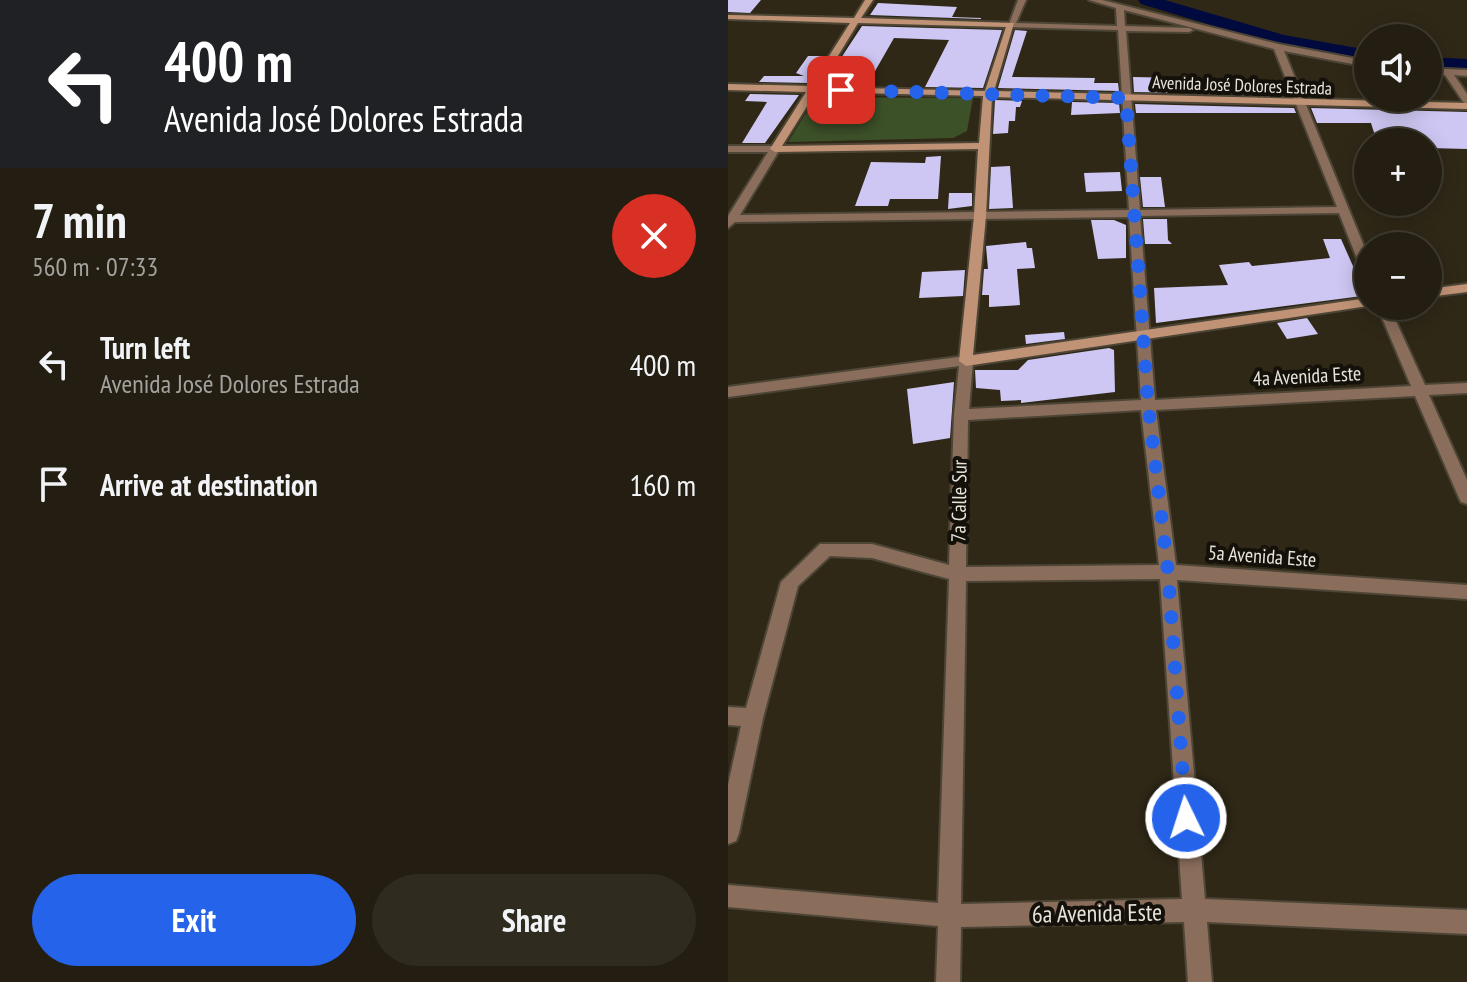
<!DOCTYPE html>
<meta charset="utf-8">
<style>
:root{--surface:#231e11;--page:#2f2b1f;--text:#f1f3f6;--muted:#a3a29f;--line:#403c31;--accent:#2563eb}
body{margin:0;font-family:"PT Sans Narrow",sans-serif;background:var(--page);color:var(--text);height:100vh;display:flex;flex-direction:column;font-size:30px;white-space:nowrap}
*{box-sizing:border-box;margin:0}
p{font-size:26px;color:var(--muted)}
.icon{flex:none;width:44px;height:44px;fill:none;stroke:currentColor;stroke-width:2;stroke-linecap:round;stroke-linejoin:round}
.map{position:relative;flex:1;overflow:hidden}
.drawer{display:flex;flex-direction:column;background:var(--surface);width:728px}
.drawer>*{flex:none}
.banner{background:#202124;color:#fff;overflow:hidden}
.controls{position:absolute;left:626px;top:24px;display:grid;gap:16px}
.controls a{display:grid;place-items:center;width:88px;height:88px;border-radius:50%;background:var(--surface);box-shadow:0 4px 20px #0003,0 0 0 2px var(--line);font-size:40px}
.pin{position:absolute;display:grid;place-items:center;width:68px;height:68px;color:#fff;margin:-34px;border-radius:16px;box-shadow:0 4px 12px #0006}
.me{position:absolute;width:88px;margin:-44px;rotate:356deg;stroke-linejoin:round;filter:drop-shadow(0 0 6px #0008)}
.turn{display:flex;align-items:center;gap:28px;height:168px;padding:0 32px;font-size:36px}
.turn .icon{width:104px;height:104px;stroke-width:2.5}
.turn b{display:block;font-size:56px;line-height:68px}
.round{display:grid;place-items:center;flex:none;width:84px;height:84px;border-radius:42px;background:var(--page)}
.overview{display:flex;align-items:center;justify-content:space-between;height:136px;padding:0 32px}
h1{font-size:48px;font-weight:600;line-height:60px}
.button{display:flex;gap:16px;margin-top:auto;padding:16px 32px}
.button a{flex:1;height:92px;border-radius:48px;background:var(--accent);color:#fff;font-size:32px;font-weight:600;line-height:92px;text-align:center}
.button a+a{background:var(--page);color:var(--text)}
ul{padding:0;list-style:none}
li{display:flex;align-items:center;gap:24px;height:120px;padding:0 32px}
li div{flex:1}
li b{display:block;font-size:30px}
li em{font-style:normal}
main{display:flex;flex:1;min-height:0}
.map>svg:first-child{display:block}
</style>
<main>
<section class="drawer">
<div class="banner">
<div class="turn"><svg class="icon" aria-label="left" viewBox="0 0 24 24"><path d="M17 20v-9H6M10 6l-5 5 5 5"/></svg><div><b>400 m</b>Avenida José Dolores Estrada</div></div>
</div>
<div class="overview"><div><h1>7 min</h1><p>560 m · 07:33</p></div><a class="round" style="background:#d93025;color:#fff"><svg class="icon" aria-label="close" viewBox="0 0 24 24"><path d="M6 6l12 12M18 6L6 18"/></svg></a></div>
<ul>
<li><svg class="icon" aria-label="left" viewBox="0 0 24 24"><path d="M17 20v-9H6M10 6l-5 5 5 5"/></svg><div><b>Turn left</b><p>Avenida José Dolores Estrada</p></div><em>400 m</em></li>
<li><svg class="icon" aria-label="arrive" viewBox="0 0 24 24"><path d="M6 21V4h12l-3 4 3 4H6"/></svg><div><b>Arrive at destination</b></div><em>160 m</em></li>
</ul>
<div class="button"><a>Exit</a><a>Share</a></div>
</section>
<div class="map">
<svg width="739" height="982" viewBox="0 0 739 982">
<rect width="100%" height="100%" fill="#2f2817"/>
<path fill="#3d5129" d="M 88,97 L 245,98 L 239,131 L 225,138 L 60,142 Z"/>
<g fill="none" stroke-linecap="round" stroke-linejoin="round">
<g fill="#000a3e" fill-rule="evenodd">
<path d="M 410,0 L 437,0 L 556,35 L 640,50 L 640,62 L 549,45 L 413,4 Z"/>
<path d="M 700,57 L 739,59 L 739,71 L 700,69 Z"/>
</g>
</g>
<g fill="#cec7f3">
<path d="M 0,0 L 33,0 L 22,13 L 0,12 Z"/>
<path d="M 150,3 L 229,7 L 224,17 L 253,18 L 253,19 L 142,15 Z"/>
<path d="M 134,26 L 274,30 L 255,88 L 197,87 L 221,40 L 166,38 L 139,85 L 96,84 Z"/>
<path d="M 287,30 L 299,31 L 284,77 L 367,78 L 366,83 L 390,83 L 391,91 L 270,88 Z"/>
<path d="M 80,56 L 97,56 L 79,83 L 31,82 L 36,76 L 76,76 L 68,73 Z"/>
<path d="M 405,77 L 455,78 L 455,83 L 555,85 L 560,95 L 406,92 Z"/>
<path d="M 22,94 L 71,95 L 37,143 L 14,143 L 39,102 L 17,101 Z"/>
<path d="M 267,100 L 294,101 L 292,107 L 288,107 L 287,121 L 281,121 L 280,133 L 265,134 Z"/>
<path d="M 344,102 L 391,103 L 392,113 L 343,115 Z"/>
<path d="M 407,104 L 566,108 L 568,113 L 408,113 Z"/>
<path d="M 583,108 L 739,112 L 739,149 L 700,148 L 700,142 L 649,142 L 643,123 L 589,123 Z"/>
<path d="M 213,156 L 210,199 L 162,199 L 160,206 L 127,206 L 143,162 L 197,163 L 198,157 Z"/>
<path d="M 282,166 L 285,208 L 261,209 L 263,167 Z"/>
<path d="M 392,172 L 394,191 L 358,192 L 356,173 Z"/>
<path d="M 412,177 L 433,177 L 437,207 L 415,207 Z"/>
<path d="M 221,193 L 244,193 L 244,206 L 220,209 Z"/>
<path d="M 415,219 L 439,219 L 440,240 L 444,244 L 417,244 Z"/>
<path d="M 363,220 L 386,220 L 398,225 L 398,258 L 370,259 Z"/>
<path d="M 595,239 L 613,239 L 636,291 L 634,296 L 428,323 L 426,288 L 500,285 L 491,265 L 521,262 L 524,266 L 602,258 Z"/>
<path d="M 298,242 L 299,248 L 304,248 L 307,268 L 289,269 L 292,305 L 261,307 L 261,295 L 254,295 L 256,269 L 260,269 L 258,246 Z"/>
<path d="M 237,270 L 235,296 L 191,298 L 194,272 Z"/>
<path d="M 579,318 L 590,334 L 559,339 L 549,323 Z"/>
<path d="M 336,332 L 337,339 L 298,344 L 297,335 Z"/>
<path d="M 381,348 L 386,350 L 387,392 L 293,403 L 293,400 L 273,401 L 272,390 L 248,388 L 247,370 L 290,370 L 300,360 Z"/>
<path d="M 226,382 L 222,438 L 185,444 L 179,389 Z"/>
</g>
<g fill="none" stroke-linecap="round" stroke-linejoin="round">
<defs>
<g id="street">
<path d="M 290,0 L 298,0 L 288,23 L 389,26 L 388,8 L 361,0 L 374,0 L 550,44 L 640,61 L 640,67 L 556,51 L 640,256 L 640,275 L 634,271 L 611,213 L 412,216 L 427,400 L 683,386 L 649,306 L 661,306 L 697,385 L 739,383 L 739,393 L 701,395 L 739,480 L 739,504 L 733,502 L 731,498 L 687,396 L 428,410 L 448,565 L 739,585 L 739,599 L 449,580 L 477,899 L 739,910 L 739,934 L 479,922 L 484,982 L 460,982 L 456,922 L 233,927 L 232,982 L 208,982 L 210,926 L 0,907 L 0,885 L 210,903 L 221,579 L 144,558 L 102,556 L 70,586 L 35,718 L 11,833 L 8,841 L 0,844 L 0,785 L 13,726 L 0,725 L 0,707 L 18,708 L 53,582 L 92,544 L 144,544 L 221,565 L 226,415 L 231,366 L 0,397 L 0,387 L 238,356 L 245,361 L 241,409 L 413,400 L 401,217 L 7,222 L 0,228 L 0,216 L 40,152 L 0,152 L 0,146 L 47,146 L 52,149 L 12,215 L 401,210 L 390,30 L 280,27 ZM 396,10 L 546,49 L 609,207 L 412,210 L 398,31 L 461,32 L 465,30 L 461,28 L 397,26 ZM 413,410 L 431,565 L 238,567 L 240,420 ZM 432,579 L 454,899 L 233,904 L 238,581 Z"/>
<path d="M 700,68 L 739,70 L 739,76 L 726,75 L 739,94 L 739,104 L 736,103 L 717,75 L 700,74 Z"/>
</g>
<g id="secondary">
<path d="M 137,0 L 145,0 L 133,18 L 286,23 L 266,91 L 739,103 L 739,109 L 264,97 L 258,216 L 245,355 L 640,298 L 640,306 L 238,366 L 231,361 L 246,216 L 250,149 L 47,152 L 42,149 L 78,92 L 0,90 L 0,84 L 82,86 L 122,23 L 0,19 L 0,15 L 126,18 ZM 130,23 L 278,27 L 257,91 L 91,87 ZM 88,92 L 255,96 L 251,143 L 54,146 Z"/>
<path d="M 739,284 L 739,292 L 700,297 L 700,289 Z"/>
</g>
</defs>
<use href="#street" stroke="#4d4636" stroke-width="4"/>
<use href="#secondary" stroke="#4d4636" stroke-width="4"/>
<use href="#street" fill="#8a6d5b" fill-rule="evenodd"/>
<use href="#secondary" fill="#c19376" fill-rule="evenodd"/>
</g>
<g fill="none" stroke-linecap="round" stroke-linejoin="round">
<path stroke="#2563eb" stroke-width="14" stroke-dasharray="0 25.2" d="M 113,90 L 398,98 L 420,404 L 440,572 L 458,818"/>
</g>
<g text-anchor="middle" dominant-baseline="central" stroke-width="8" stroke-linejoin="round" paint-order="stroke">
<g font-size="18" fill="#e9e4da" stroke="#14110a">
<text transform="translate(514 85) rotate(2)">Avenida José Dolores Estrada</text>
</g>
<g font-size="20" fill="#e9e4da" stroke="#14110a">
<text transform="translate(579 376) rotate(-3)">4a Avenida Este</text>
<text transform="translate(231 501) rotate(-89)">7a Calle Sur</text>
<text transform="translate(534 556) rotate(4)">5a Avenida Este</text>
</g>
<g font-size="24" fill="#e9e4da" stroke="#14110a">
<text transform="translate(369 913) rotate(-1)">6a Avenida Este</text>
</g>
</g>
</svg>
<div class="controls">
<a><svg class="icon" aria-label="sound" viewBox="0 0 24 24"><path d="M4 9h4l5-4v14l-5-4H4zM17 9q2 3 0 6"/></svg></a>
<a>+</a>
<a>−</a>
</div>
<div class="pin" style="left:113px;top:90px;background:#d93025"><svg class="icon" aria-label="arrive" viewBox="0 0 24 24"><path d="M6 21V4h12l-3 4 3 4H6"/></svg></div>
<svg class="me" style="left:458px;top:818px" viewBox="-20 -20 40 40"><circle r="17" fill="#2563eb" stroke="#fff" stroke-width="3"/><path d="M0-11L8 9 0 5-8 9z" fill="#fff"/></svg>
</div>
</main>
